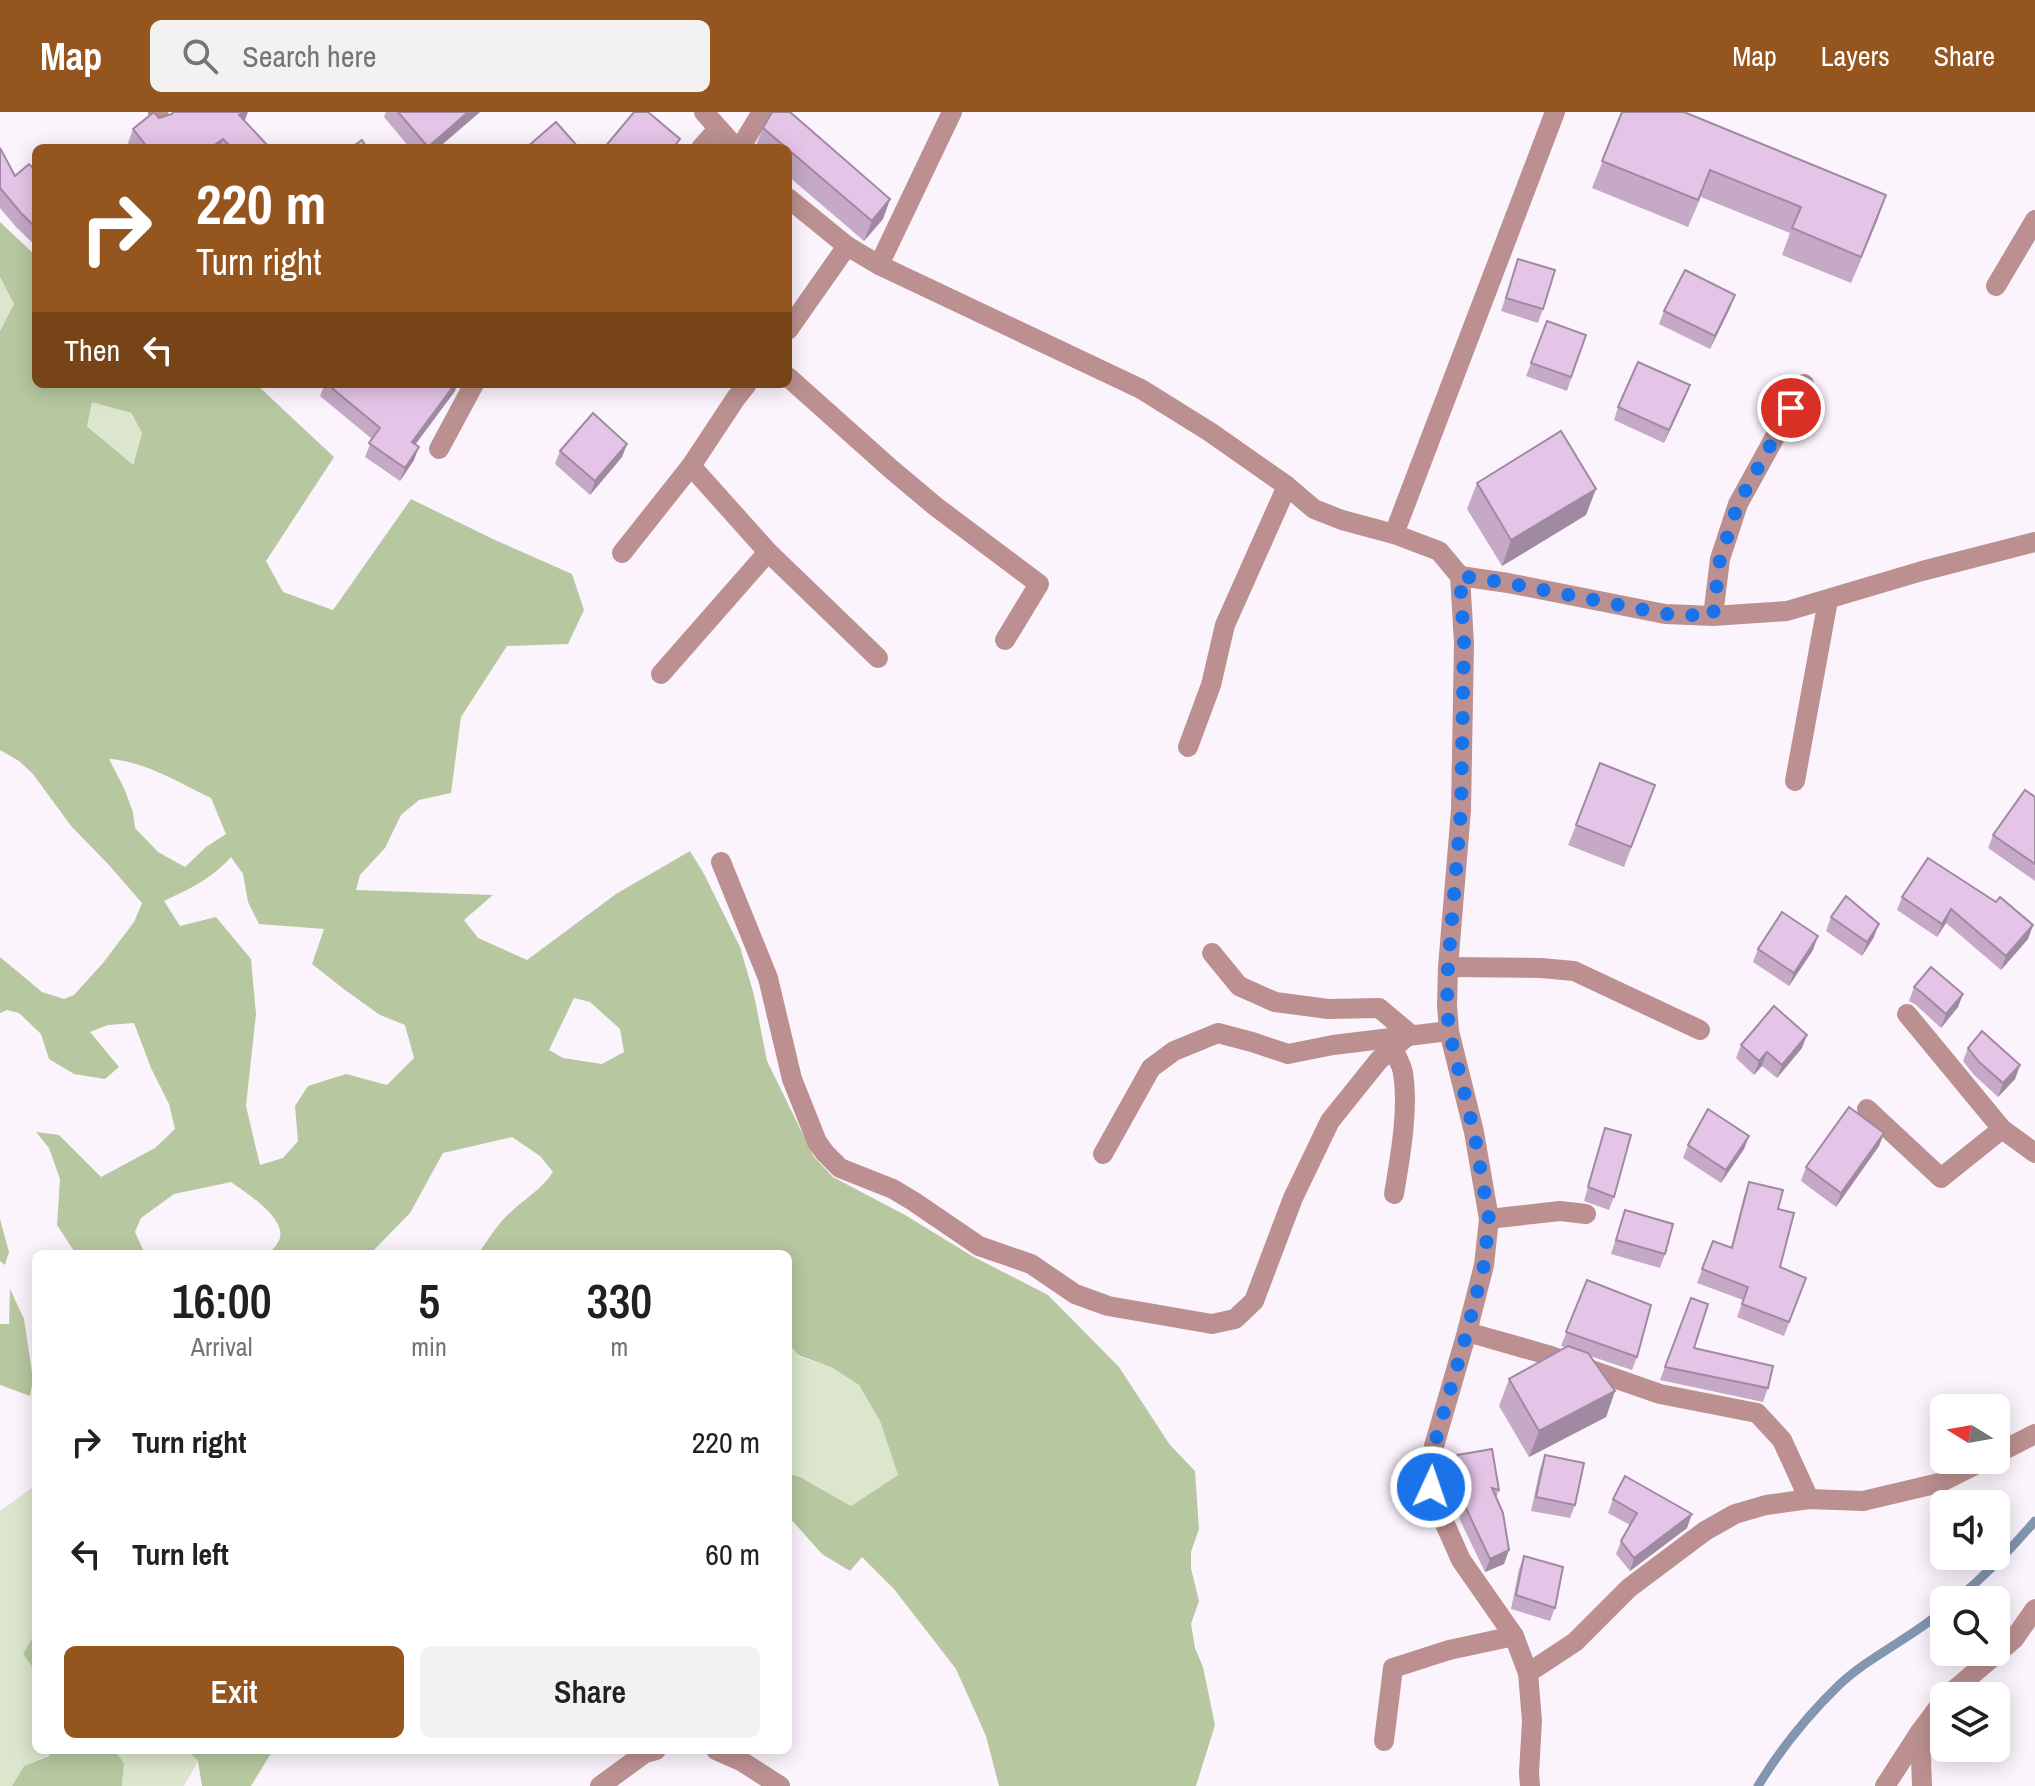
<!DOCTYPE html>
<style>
:root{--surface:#fff;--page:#f2f2f2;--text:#202124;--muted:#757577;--accent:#95551f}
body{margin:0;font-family:"Archivo Narrow",sans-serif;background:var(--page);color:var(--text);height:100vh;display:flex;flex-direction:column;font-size:30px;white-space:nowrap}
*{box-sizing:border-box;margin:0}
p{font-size:26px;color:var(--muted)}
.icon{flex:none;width:44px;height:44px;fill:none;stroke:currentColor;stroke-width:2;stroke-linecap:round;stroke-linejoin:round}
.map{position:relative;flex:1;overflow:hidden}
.sheet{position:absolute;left:32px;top:1138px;width:760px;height:504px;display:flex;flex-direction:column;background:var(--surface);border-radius:12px;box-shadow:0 4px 20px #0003}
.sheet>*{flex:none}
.top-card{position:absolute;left:32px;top:32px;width:760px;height:244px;border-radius:12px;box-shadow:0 4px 20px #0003;background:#95551f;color:#fff;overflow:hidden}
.needle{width:52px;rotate:281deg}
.controls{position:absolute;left:1930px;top:1282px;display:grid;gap:16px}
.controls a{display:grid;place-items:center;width:80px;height:80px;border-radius:12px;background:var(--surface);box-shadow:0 4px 20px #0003;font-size:40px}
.pin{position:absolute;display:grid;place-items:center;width:68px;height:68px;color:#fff;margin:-34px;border:4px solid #fff;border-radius:50%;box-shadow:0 2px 8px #0007}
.me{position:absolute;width:88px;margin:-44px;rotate:3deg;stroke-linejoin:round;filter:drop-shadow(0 0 6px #0008)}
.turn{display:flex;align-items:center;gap:28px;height:168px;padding:0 32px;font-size:36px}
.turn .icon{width:104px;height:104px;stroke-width:2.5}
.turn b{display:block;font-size:56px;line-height:68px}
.then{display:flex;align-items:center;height:76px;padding:0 32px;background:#0003;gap:16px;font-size:30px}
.eta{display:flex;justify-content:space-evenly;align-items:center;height:136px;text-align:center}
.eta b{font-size:48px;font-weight:600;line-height:56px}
.primary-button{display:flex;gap:16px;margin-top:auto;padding:16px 32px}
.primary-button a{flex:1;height:92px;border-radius:12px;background:var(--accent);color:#fff;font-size:32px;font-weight:600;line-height:92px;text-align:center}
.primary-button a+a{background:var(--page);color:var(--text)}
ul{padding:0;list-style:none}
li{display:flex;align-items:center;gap:24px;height:112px;padding:0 32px}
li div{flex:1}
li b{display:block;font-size:30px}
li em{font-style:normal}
header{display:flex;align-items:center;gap:48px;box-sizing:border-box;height:112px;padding:0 40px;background:var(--accent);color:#fff}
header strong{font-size:38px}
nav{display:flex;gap:44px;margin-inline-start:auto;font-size:28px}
.search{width:560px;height:72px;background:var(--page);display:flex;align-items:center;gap:20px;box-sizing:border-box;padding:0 28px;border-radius:12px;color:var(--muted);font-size:30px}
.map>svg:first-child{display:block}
</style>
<header>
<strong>Map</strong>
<div class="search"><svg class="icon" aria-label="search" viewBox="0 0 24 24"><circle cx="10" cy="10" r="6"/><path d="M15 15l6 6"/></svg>Search here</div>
<nav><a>Map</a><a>Layers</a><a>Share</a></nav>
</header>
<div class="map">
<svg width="2035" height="1674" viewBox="0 0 2035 1674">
<rect width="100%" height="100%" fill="#fcf4fd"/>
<g fill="#dbe6cd">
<path d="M 0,165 L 14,192 L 0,219 Z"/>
<path d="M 92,289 L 130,301 L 142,321 L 132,354 L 87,313 Z"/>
<path d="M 788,1231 L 798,1244 L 831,1255 L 859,1273 L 880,1309 L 898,1363 L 851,1394 L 800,1365 L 788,1362 Z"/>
<path d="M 36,1373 L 36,1519 L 23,1542 L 36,1560 L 36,1638 L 50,1638 L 49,1643 L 24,1654 L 12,1674 L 0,1674 L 0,1399 Z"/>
<path d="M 114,1638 L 187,1638 L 198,1649 L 184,1674 L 122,1674 L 124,1651 Z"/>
</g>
<g fill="#b7c8a0" fill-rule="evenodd">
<path d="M 0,110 L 36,144 L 36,272 L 124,272 L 130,274 L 130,272 L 256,272 L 334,345 L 266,449 L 283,480 L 333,498 L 411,387 L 495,428 L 572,462 L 584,498 L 568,532 L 507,534 L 461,605 L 451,681 L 419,688 L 401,703 L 385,736 L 360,763 L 356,778 L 493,783 L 464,808 L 478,826 L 527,848 L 616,782 L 690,739 L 704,762 L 740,835 L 754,883 L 767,949 L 814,1045 L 833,1065 L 905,1103 L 972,1144 L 1048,1183 L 1119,1255 L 1170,1333 L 1195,1359 L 1199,1417 L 1191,1440 L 1191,1456 L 1199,1489 L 1191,1512 L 1195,1536 L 1203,1555 L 1215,1613 L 1196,1674 L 999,1674 L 986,1624 L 956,1557 L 894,1477 L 862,1445 L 850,1459 L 822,1442 L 788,1404 L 788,1362 L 800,1365 L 851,1394 L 898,1363 L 880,1309 L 859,1273 L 831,1255 L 798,1243 L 788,1231 L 788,1142 L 478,1142 C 486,1131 493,1119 501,1110 C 517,1091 540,1080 553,1060 L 540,1044 L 512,1025 L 443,1041 L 410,1101 L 370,1142 L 269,1142 C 273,1137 278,1132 280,1126 C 285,1105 245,1080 231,1070 L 174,1082 L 141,1106 L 135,1120 L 145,1142 L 76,1142 L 57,1113 L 60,1067 L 49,1036 L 36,1020 L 59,1023 L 101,1065 L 155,1036 L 175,1017 L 169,992 L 151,956 L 134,911 L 108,913 L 90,920 L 119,955 L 105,967 L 74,962 L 49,947 L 41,922 L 19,901 L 7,898 L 0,901 L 0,845 L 42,880 L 64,887 L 74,883 L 103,851 L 134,810 L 142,791 L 108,752 L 71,714 L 33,662 L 19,649 L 0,638 L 0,219 L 14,192 L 0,165 ZM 92,290 L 131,301 L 142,321 L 133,353 L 87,314 ZM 109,647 C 145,649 179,671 211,686 L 226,722 L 206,735 L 185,755 L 158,740 L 135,716 L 133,700 L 124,676 ZM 231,745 L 243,762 L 248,790 L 259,812 L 324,817 L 312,852 L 345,878 L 380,903 L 405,913 L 414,946 L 387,973 L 346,962 L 308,974 L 295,994 L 298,1029 L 283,1046 L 260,1053 L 246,994 L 256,902 L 251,847 L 216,805 L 180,814 L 164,789 C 191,776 210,768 231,745 ZM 574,886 L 590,890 L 620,917 L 624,940 L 602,952 L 563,946 L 549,938 Z"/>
<path d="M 0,1107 L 9,1140 L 5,1153 L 0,1149 Z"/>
<path d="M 10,1177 L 24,1207 L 33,1267 L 30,1284 L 0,1273 L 0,1212 L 9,1212 Z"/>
<path d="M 36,1519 L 36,1560 L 23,1542 Z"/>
<path d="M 50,1638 L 114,1638 L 124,1651 L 122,1674 L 12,1674 L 24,1654 L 49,1644 Z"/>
<path d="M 187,1638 L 273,1638 L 251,1674 L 202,1674 L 198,1649 Z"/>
</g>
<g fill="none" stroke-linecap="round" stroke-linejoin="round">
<g stroke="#8296b0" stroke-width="9">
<path d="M 1956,1488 C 1985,1464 2011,1437 2035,1409"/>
<path d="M 1758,1674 C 1780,1638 1808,1603 1839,1573 C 1870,1544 1911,1526 1944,1498"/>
</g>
<g stroke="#bc9090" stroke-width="20">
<path d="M 158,0 L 159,5"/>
<path d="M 704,0 L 736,36"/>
<path d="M 701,36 L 718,17"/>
<path d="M 740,36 L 762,0"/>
<path d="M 788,86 L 847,134 L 879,153 L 1141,277 L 1210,320 L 1287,374 L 1314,397 L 1342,408 L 1394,422 L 1439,439 L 1460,464 L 1464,531 L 1461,698 L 1448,855 L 1447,893 L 1449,919 L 1474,1020 L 1489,1107 L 1484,1153 L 1467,1220 L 1434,1334 L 1431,1375 L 1441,1403 L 1461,1448 L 1514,1524 L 1528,1561 L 1532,1609 L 1529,1661 L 1530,1674"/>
<path d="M 879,153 L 952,0"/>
<path d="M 1996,174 L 2035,108"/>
<path d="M 788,218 L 847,134"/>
<path d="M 788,265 L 891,357 L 935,394 L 1039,472 L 1005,528"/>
<path d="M 439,337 L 474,272"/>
<path d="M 691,354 L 768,440 L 878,546"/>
<path d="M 1394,422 L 1555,0"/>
<path d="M 622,441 L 691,354 L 736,286 L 747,272"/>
<path d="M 1460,464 L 1508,471 L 1665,502 L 1713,504 L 1787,499 L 1922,459 L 2035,430"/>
<path d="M 1713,504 L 1720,447 L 1738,392 L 1804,272"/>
<path d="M 661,562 L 768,440"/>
<path d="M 1188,635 L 1211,573 L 1225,513 L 1287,374"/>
<path d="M 1795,669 L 1828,488"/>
<path d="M 721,750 L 768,866 L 792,967 L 817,1030 L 825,1041 L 840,1056 L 893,1077 L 913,1089 L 979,1134 L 1031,1152 L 1075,1182 L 1108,1194 L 1212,1212 L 1235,1207 L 1254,1189 L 1293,1086 L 1330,1009 L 1379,948 L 1410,922 L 1379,896 L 1328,897 L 1275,890 L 1239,874 L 1212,841"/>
<path d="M 1448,855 L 1541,856 L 1574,859 L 1700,918"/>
<path d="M 1907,902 L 2002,1017 L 2035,1041"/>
<path d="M 1393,937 C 1396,944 1402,953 1403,961 C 1409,997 1400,1046 1394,1082"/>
<path d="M 1867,997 L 1941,1066 L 2002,1017"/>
<path d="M 1103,1042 L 1151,956 L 1174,939 L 1218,921 L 1252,930 L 1288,942 L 1333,933 L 1449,919"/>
<path d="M 1489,1107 L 1560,1099 L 1586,1102"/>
<path d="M 1467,1220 L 1548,1243 L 1660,1282 L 1757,1301 L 1782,1328 L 1809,1387"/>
<path d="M 1996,1342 L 2035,1322"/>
<path d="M 1528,1561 L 1575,1530 L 1629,1476 L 1705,1419 L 1735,1402 L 1766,1393 L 1809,1387 L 1863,1389 L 1939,1371 L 1985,1348"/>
<path d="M 1947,1584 L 2014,1527 L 2035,1497"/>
<path d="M 1384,1629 L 1393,1556 L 1449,1538 L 1514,1524"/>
<path d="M 716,1638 L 741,1649 L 780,1674"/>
<path d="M 600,1674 L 645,1641 L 656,1638"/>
<path d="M 1885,1674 L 1920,1620"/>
<path d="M 1922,1674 L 1920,1620 L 1944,1588"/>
</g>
</g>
<g fill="#c5a9c7">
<path d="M 386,0 L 480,0 L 438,36 L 410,36 L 384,5 Z"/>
<path d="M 1622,0 L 1886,83 L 1851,171 L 1782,143 L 1790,121 L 1701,85 L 1688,115 L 1592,76 Z"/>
<path d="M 159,6 L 245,8 L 270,36 L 132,36 L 128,31 L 133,17 Z"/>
<path d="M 763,16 L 890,87 L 883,107 L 864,129 L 788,64 L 788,36 L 755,36 Z"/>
<path d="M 0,36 L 15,64 L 36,59 L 36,134 L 16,115 L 0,96 Z"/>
<path d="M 1518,147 L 1543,197 L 1538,211 L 1501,199 Z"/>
<path d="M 1730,196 L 1710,237 L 1659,212 L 1664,199 Z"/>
<path d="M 1547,209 L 1586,223 L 1567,279 L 1526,264 Z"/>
<path d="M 325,272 L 457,272 L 455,279 L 416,332 L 414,348 L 400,369 L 365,345 L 372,327 L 320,284 Z"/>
<path d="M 1690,273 L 1664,331 L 1614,308 L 1618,295 Z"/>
<path d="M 627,332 L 622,345 L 590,383 L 555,352 L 560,339 Z"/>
<path d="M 1477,371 L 1586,403 L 1502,454 L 1467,397 Z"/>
<path d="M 1655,673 L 1624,755 L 1568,733 L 1576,713 Z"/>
<path d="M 2035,685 L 2035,769 L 1988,736 L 1993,723 Z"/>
<path d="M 1902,785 L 2033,813 L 2028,827 L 2001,858 L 1946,811 L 1937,825 L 1897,798 Z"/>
<path d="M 1831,805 L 1874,825 L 1862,844 L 1826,819 Z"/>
<path d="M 1758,837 L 1813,838 L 1789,874 L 1753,850 Z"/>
<path d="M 1914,875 L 1963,882 L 1958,895 L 1941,916 L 1916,893 L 1909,889 Z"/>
<path d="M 1741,933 L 1802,936 L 1777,966 L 1762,954 L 1754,963 L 1736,946 Z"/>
<path d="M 1968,936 L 2020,953 L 2015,967 L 1998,985 L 1974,963 L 1963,949 Z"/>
<path d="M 1605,1016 L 1614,1085 L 1609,1098 L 1584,1089 Z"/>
<path d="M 1884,1021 L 1879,1034 L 1836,1095 L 1801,1069 L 1806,1055 Z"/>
<path d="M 1749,1024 L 1744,1037 L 1721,1071 L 1683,1046 L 1688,1033 Z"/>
<path d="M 1749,1070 L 1778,1097 L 1780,1155 L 1806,1166 L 1784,1224 L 1737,1205 L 1743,1188 L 1697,1171 L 1713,1129 L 1731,1135 L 1744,1084 Z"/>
<path d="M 1625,1098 L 1665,1142 L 1660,1156 L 1611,1142 Z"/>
<path d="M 1587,1168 L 1637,1245 L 1632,1258 L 1590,1244 L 1615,1279 L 1606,1305 L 1529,1345 L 1499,1294 L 1509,1267 L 1565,1235 L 1561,1234 Z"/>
<path d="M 1691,1186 L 1694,1236 L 1768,1276 L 1763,1290 L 1660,1268 Z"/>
<path d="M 1457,1343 L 1499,1378 L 1496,1386 L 1509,1438 L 1504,1452 L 1485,1460 L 1460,1408 L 1452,1357 Z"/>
<path d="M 1545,1343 L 1575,1393 L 1570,1406 L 1531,1399 L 1540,1357 Z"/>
<path d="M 1613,1387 L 1687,1416 L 1630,1459 L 1616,1442 L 1621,1429 L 1630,1413 L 1608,1401 Z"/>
<path d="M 1524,1444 L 1555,1496 L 1550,1509 L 1511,1497 L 1519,1457 Z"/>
</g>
<g fill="#a08aa2">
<path d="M 243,0 L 248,0 L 245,8 L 234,17 L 239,3 Z"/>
<path d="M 468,0 L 480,0 L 438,36 L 427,36 Z"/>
<path d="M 223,27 L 219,36 L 210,36 Z"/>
<path d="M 1886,83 L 1877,109 L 1851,171 L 1861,145 Z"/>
<path d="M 890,87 L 883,107 L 864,129 L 872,109 Z"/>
<path d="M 1735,183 L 1730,196 L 1710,237 L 1715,224 Z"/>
<path d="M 455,272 L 457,272 L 455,279 L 407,343 L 412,330 Z"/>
<path d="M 1690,273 L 1685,286 L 1664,331 L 1669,318 Z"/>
<path d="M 627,332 L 622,345 L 590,383 L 595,369 Z"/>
<path d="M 419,335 L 414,348 L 400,369 L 405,356 Z"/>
<path d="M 1596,377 L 1586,403 L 1502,454 L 1511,428 Z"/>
<path d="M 1951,797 L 1946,811 L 1937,825 L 1942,812 Z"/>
<path d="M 1879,812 L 1874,825 L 1862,844 L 1867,830 Z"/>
<path d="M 2033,813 L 2028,827 L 2001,858 L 2006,844 Z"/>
<path d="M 1818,824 L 1813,838 L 1789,874 L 1794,861 Z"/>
<path d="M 1963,882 L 1958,895 L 1941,916 L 1946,902 Z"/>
<path d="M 1807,923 L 1802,936 L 1777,966 L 1782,953 Z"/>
<path d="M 1767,940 L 1762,954 L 1754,963 L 1759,949 Z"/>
<path d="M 2020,953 L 2015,967 L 1998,985 L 2003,971 Z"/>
<path d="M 1884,1021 L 1879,1034 L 1836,1095 L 1841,1081 Z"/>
<path d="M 1749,1024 L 1744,1037 L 1721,1071 L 1726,1058 Z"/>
<path d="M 1615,1279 L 1606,1305 L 1529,1345 L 1539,1319 Z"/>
<path d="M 1692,1402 L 1687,1416 L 1630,1459 L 1634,1446 Z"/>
<path d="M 1509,1438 L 1504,1452 L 1485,1460 L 1490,1447 Z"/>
</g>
<g fill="#e5c5e7" stroke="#a08aa2" stroke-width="2">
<path d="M 154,0 L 159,6 L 172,2 L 173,0 L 243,0 L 239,3 L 270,36 L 232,36 L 223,27 L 210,36 L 148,36 L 133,17 Z"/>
<path d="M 398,0 L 468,0 L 428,35 Z"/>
<path d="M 634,0 L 648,0 L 680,27 L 673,36 L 604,36 Z"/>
<path d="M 772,0 L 790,0 L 890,87 L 872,109 L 763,16 Z"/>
<path d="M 1622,0 L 1684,0 L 1886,83 L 1861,145 L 1792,116 L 1801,95 L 1710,58 L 1698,88 L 1602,49 Z"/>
<path d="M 556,10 L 579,36 L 526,36 Z"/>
<path d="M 362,28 L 367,36 L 351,36 Z"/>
<path d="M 0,36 L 15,64 L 29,52 L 36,59 L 36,116 L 21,101 L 0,76 Z"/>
<path d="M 1518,147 L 1555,158 L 1543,197 L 1506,186 Z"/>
<path d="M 1685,158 L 1735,183 L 1715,224 L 1664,199 Z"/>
<path d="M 1547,209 L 1586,223 L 1571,265 L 1531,251 Z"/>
<path d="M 1638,250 L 1690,273 L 1669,318 L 1618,295 Z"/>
<path d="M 327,272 L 455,272 L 412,330 L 419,335 L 405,356 L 369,331 L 380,316 Z"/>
<path d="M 593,301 L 627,332 L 595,369 L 560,339 Z"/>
<path d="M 1561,319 L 1596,377 L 1511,428 L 1477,371 Z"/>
<path d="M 1600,651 L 1655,673 L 1631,735 L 1576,713 Z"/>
<path d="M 2025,678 L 2035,685 L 2035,752 L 1993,723 Z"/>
<path d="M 1928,746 L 1996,790 L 2000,785 L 2033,813 L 2006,844 L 1951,797 L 1942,812 L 1902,785 Z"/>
<path d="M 1846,784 L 1879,812 L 1867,830 L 1831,805 Z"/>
<path d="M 1782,800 L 1818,824 L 1794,861 L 1758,837 Z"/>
<path d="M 1931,855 L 1963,882 L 1946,902 L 1921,880 L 1914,875 Z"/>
<path d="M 1774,894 L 1807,923 L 1782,953 L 1767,940 L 1759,949 L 1741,933 Z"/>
<path d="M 1982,919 L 2020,953 L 2003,971 L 1979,950 L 1968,936 Z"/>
<path d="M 1849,995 L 1884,1021 L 1841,1081 L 1806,1055 Z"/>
<path d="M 1708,997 L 1749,1024 L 1726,1058 L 1688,1033 Z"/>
<path d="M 1605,1016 L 1631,1023 L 1614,1085 L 1588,1075 Z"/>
<path d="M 1749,1070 L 1783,1078 L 1778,1097 L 1794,1101 L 1780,1155 L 1806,1166 L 1789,1210 L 1742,1192 L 1748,1175 L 1702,1157 L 1713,1129 L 1732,1136 Z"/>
<path d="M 1625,1098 L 1673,1112 L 1665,1142 L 1616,1128 Z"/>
<path d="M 1587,1168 L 1651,1193 L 1637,1245 L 1566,1220 Z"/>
<path d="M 1691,1186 L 1708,1192 L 1694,1236 L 1773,1254 L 1768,1276 L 1665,1255 Z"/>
<path d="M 1568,1234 L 1588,1241 L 1615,1279 L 1539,1319 L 1509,1267 Z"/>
<path d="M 1492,1337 L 1499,1378 L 1492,1376 L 1503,1401 L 1509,1438 L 1490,1447 L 1465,1394 L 1457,1343 Z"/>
<path d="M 1545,1343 L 1584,1351 L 1575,1393 L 1536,1385 Z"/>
<path d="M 1625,1364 L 1692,1402 L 1634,1446 L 1621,1429 L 1637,1401 L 1613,1387 Z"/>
<path d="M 1524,1444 L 1563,1455 L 1555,1496 L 1516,1483 Z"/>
</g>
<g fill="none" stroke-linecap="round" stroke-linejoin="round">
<path stroke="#1a73e8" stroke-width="14" stroke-dasharray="0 25.2" d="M 1431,1375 L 1434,1334 L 1467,1220 L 1484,1153 L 1489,1107 L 1474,1020 L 1449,919 L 1447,893 L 1448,855 L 1461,698 L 1464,531 L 1460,464 L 1508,471 L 1665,502 L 1713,504 L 1720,447 L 1738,392 L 1791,296"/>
</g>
</svg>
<div class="controls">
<a><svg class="needle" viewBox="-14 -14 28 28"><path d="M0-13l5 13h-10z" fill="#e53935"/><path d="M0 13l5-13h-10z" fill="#757577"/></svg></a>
<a><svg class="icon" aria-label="sound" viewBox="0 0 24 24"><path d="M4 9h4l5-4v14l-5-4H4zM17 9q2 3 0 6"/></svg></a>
<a><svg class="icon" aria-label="search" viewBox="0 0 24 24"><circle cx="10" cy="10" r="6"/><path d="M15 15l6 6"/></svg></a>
<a><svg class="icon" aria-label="layers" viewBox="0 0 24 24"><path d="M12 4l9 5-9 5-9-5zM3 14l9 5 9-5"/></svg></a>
</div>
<div class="pin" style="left:1791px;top:296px;background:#d93025"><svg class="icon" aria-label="arrive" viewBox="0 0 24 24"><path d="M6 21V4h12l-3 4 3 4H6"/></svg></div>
<svg class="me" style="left:1431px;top:1375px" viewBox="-20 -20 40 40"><circle r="17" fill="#1a73e8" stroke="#fff" stroke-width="3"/><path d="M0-11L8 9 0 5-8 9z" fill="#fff"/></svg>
<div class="top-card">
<div class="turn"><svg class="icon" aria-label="right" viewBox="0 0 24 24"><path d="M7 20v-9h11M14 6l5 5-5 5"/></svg><div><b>220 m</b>Turn right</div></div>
<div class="then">Then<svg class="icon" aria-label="left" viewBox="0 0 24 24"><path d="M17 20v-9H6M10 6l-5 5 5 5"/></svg></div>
</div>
<section class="sheet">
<div class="eta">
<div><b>16:00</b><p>Arrival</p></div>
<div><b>5</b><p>min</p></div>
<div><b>330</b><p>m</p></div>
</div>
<ul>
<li><svg class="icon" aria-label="right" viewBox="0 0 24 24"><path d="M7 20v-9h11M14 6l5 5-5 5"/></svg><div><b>Turn right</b></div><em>220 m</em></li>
<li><svg class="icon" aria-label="left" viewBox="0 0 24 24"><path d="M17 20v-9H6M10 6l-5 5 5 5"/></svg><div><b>Turn left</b></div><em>60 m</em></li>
</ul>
<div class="primary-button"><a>Exit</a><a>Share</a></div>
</section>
</div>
